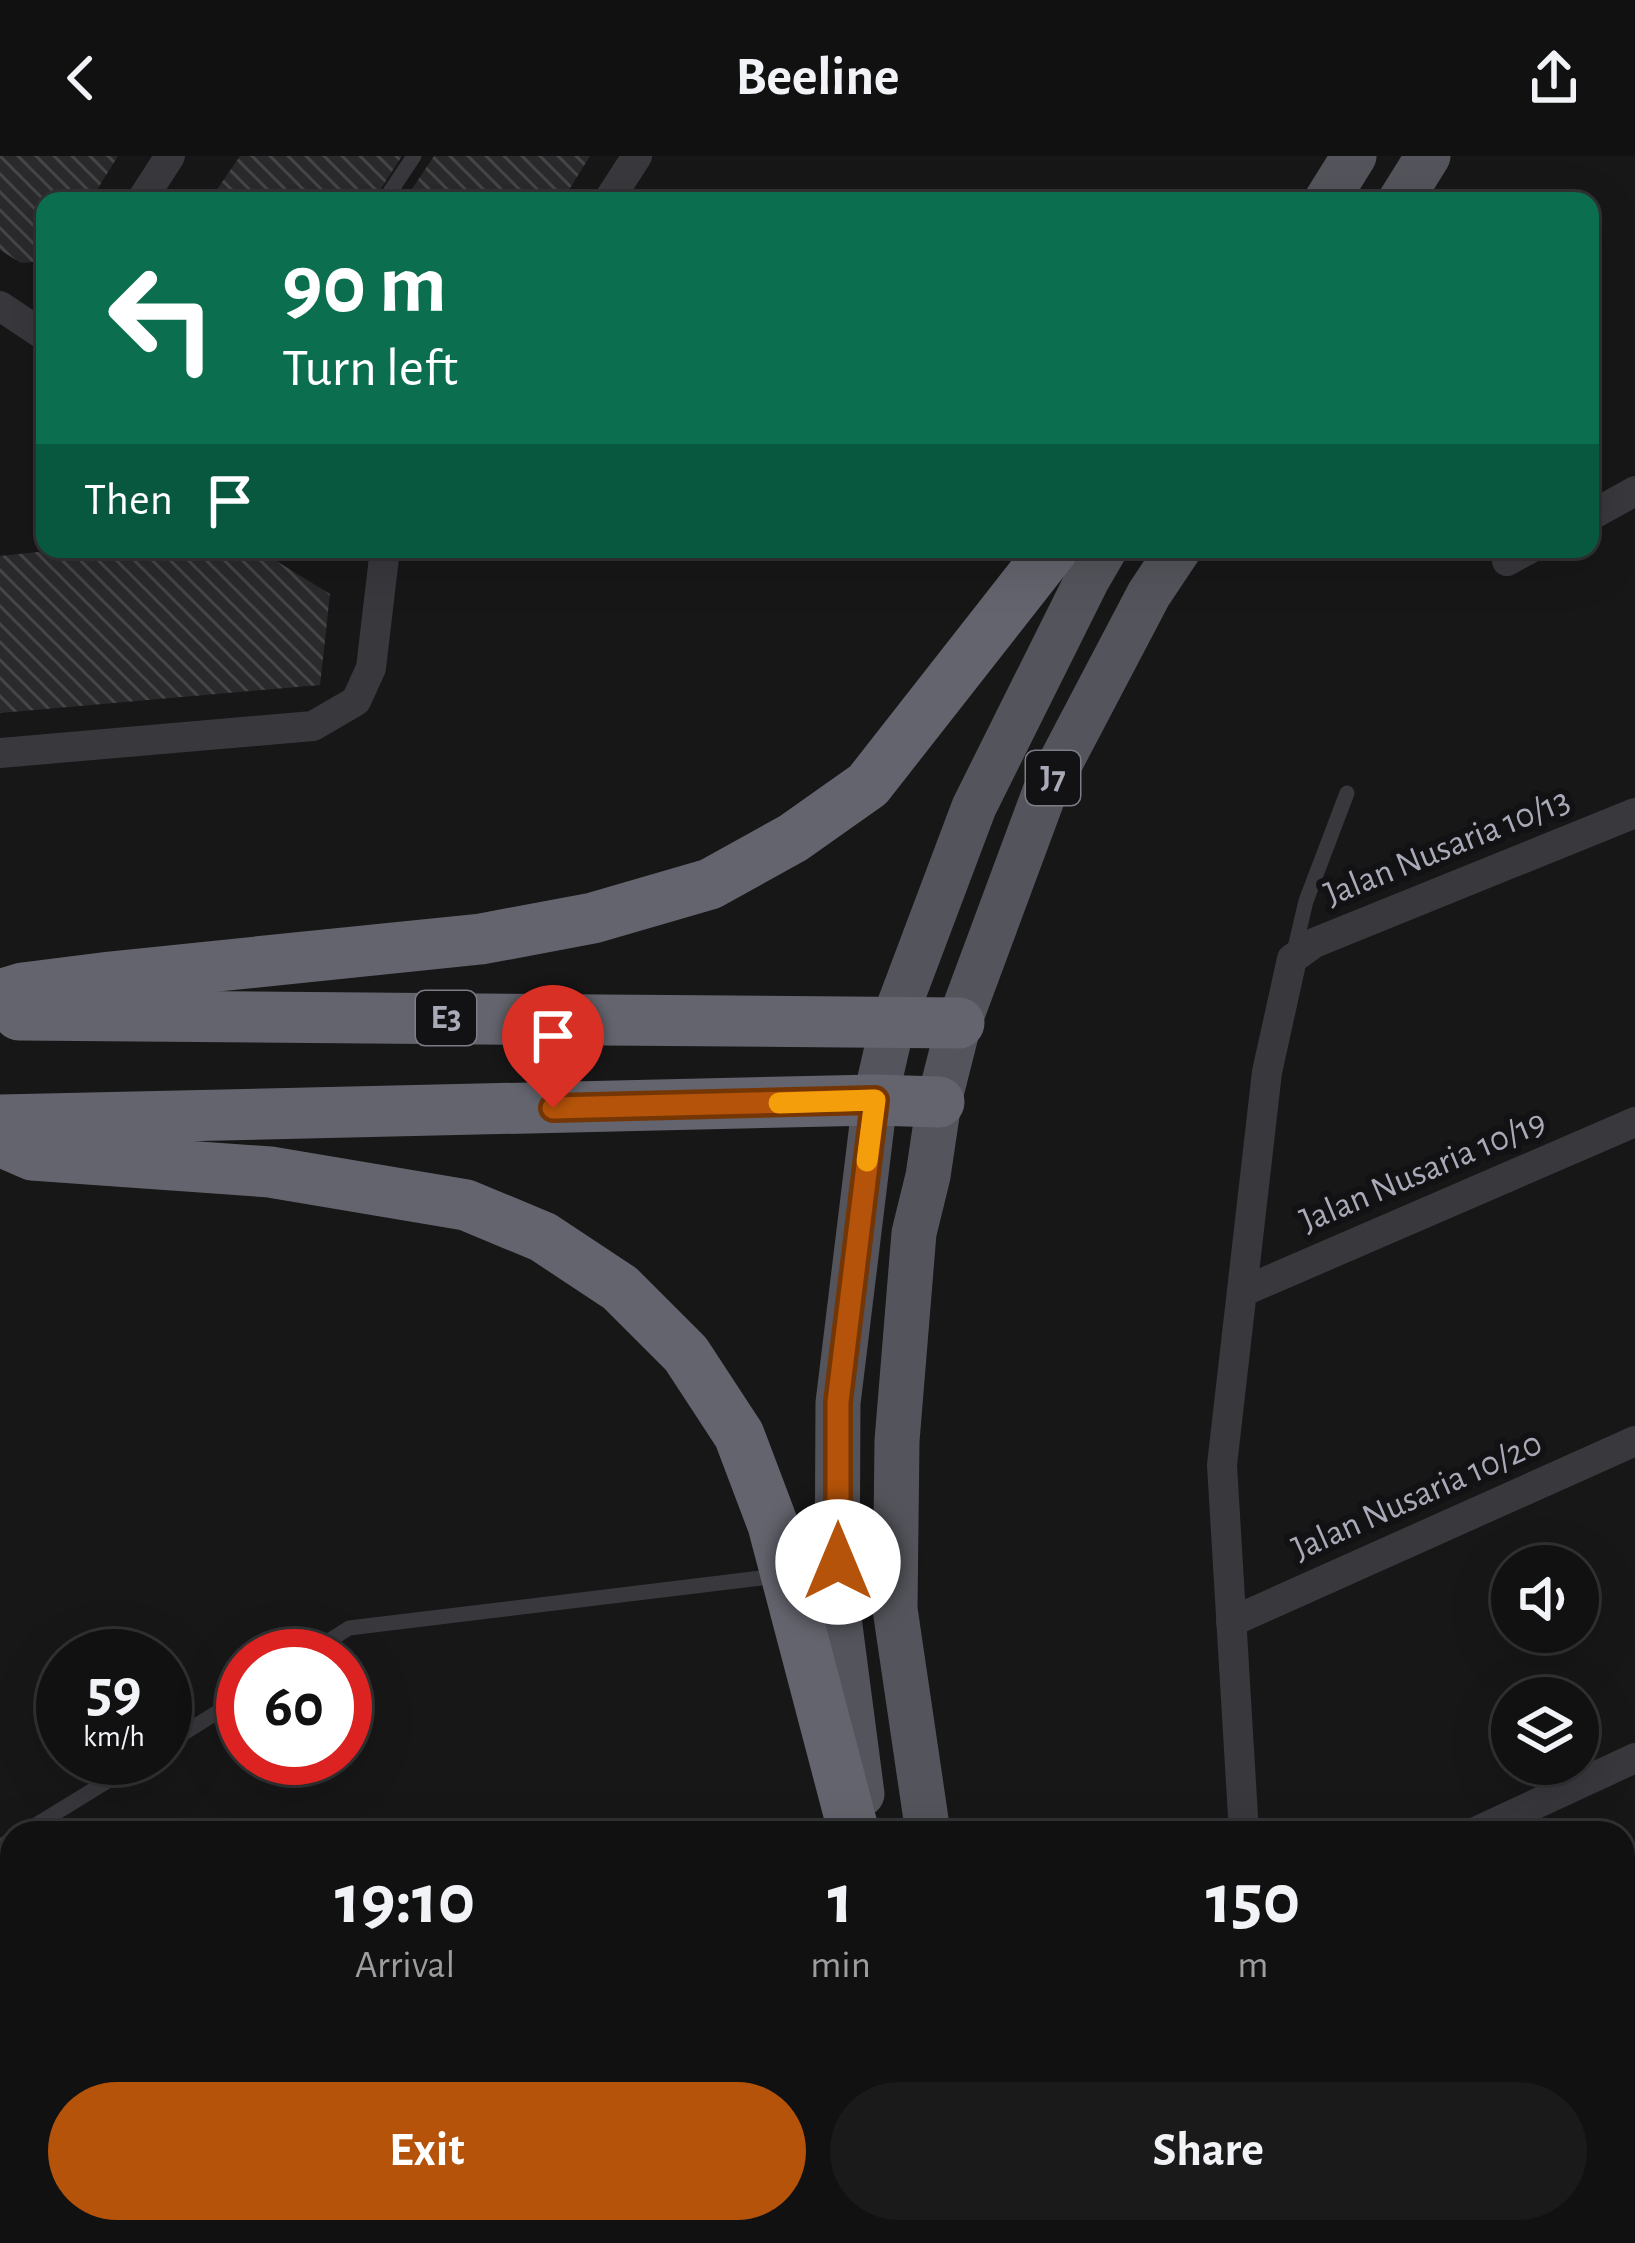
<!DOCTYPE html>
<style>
:root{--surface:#111112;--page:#1a1a1b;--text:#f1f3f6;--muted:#9c9d9f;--line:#303132;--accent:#b45309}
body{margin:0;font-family:"Alegreya Sans",sans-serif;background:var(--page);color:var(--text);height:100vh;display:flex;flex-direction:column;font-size:45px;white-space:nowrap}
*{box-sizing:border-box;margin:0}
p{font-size:39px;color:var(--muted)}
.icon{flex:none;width:66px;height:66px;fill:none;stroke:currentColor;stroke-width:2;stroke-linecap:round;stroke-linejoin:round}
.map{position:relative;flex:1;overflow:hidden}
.sheet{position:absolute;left:0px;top:1665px;width:1635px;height:423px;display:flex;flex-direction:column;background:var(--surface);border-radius:36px 36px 0 0;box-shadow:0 12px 48px #0002,0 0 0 3px var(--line)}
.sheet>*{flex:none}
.top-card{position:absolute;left:36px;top:36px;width:1563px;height:366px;border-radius:24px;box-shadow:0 12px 48px #0002,0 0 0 3px var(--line);background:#0b6e4f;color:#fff;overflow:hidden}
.buttons{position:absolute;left:1491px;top:1389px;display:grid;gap:24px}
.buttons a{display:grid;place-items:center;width:108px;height:108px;border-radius:50%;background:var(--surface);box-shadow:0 12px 48px #0002,0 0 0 3px var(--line);font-size:60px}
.speed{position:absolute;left:36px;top:1473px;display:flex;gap:24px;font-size:60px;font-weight:700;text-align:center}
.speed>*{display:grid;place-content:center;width:156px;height:156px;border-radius:50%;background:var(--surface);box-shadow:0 12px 48px #0002,0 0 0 3px var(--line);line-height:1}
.speed small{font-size:30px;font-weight:400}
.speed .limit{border:18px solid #d22;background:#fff;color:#111}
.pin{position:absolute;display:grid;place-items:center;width:102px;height:102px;color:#fff;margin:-123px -51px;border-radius:50% 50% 50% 0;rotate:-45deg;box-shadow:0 0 12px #0007}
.pin .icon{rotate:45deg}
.me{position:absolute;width:132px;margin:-66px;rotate:0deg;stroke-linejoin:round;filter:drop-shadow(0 0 9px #0008)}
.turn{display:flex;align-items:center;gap:42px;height:252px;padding:0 48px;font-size:54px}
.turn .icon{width:156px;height:156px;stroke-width:2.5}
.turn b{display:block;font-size:84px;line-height:102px}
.then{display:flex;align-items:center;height:114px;padding:0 48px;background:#0003;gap:24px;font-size:45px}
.eta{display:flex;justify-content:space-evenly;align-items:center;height:204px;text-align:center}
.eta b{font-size:72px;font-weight:700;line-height:84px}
.action{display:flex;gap:24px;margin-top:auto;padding:24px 48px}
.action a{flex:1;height:138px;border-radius:72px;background:var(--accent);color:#fff;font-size:48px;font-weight:700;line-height:138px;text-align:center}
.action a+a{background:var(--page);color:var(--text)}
header{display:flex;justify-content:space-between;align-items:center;height:156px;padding:0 48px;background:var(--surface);font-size:54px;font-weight:700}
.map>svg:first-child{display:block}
</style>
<header><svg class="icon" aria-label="back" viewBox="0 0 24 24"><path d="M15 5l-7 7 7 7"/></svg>Beeline<svg class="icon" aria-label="share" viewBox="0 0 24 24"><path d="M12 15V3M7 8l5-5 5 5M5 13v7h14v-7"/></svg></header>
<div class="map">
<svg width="1635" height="2087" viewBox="0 0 1635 2087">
<defs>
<pattern id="building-back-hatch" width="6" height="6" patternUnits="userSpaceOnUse" patternTransform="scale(3)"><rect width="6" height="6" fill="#2a2a2c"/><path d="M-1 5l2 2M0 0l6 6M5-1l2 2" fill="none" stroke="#464648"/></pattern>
</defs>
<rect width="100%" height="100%" fill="#171718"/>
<g fill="url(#building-back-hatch)">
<path d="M 0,0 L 118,0 L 90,45 L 45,45 L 45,105 L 21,107 L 0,94 Z"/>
<path d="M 240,0 L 402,0 L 373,45 L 209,45 Z"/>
<path d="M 434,0 L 590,0 L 562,45 L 404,45 Z"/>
<path d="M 66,393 L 257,393 L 330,438 L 320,529 L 0,557 L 0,400 Z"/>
</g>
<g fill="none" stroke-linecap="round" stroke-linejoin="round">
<g stroke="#38383d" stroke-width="15">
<path d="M 384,45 L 414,0"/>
<path d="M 1293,800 L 1306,745 L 1347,637"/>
<path d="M 305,1500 L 349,1472 L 777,1420"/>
<path d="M 165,1589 L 243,1540"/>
<path d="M 23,1677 L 145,1602"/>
<path d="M 0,1691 L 12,1683"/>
</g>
<g stroke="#38383d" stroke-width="30">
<path d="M 141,45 L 170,0"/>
<path d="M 608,45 L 637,0"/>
<path d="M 0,150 L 45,180"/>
<path d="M 1590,360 L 1635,335"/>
<path d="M 1507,405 L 1529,393"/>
<path d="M 0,597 L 313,570 L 356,545 L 371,512 L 385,393"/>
<path d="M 1242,1136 L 1635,966"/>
<path d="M 1231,1466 L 1635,1285"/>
<path d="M 1244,1677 L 1222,1309 L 1267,916 L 1292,803 L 1314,787 L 1635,657"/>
<path d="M 1473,1677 L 1635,1602"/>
</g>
<g stroke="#54545c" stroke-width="45">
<path d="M 1326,45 L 1354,0"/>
<path d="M 1400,45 L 1428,0"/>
<path d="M 862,1638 L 837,1447 L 838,1247 L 875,944 L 893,866 L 974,651 L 1087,424 L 1105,393"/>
<path d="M 928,1677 L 895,1453 L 897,1285 L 914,1077 L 928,1020 L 939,946 L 959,867 L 1044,638 L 1149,438 L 1179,393"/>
<path d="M 977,2076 L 981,2087"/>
<path d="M 1033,2076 L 1036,2087"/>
</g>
<g stroke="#64646e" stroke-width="51">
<path d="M 0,839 L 23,832 L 110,821 L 481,783 L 593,762 L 710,728 L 793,682 L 868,629 L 1053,393"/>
<path d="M 19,859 L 959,867"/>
<path d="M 0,964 L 875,944 L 939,946"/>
<path d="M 0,985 L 32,999 L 270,1016 L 466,1049 L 543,1081 L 620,1132 L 686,1198 L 739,1279 L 773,1369 L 854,1677"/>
</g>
</g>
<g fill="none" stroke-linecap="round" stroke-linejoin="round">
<defs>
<path id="route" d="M 553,952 L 875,944 L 838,1246 L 838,1406"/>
</defs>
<use href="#route" stroke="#753606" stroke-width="30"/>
<use href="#route" stroke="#b45309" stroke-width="21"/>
<path stroke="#f59e0b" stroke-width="21" d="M 779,947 L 875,944 L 867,1005"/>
</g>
<g text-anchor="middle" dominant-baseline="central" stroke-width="12" stroke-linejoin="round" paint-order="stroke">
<g fill="#121113" stroke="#7c7c86" stroke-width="3">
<rect x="1026" y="595" width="54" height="54" rx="9"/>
<rect x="416" y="835" width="60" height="54" rx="9"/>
</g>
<g font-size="33" font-weight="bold" fill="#a9aab7">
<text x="1053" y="622">J7</text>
<text x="446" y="862">E3</text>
</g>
<g font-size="36" fill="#a9aab7" stroke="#121113">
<text transform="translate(1447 691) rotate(-22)">Jalan Nusaria 10/13</text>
<text transform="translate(1423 1015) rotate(-23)">Jalan Nusaria 10/19</text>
<text transform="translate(1417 1340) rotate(-24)">Jalan Nusaria 10/20</text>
</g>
</g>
</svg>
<div class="buttons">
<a><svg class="icon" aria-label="sound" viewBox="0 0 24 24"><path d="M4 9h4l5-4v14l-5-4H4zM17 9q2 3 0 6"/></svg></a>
<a><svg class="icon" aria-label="layers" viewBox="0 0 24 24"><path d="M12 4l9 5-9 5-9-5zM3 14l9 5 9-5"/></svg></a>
</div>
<div class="speed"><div>59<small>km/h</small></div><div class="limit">60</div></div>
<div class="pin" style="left:553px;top:952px;background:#d93025"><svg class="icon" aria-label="arrive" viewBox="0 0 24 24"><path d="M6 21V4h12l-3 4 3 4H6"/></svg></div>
<svg class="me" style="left:838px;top:1406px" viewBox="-20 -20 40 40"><circle r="19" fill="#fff"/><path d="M0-13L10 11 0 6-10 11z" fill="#b45309"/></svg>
<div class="top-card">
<div class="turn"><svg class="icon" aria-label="left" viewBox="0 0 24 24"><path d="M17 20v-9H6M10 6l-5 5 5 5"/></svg><div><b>90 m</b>Turn left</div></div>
<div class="then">Then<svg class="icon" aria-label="arrive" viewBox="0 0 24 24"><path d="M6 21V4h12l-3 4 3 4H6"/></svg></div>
</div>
<section class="sheet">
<div class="eta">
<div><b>19:10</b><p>Arrival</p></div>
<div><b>1</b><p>min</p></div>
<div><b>150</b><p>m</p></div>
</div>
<div class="action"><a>Exit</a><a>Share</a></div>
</section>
</div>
